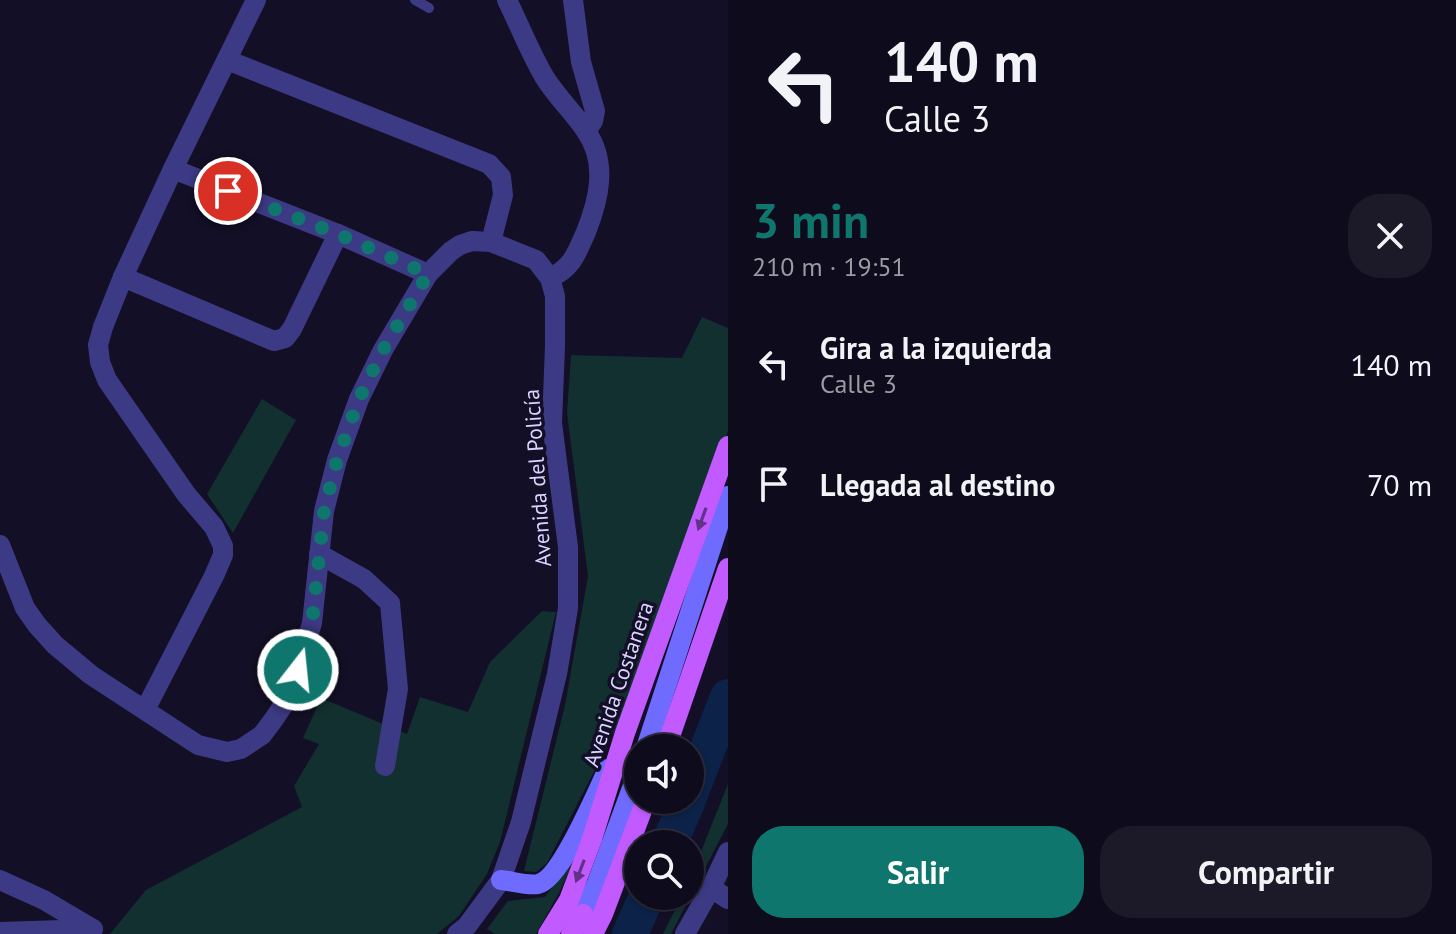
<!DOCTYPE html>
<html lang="es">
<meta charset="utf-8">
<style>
:root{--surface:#0e0b1c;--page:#1c1929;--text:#f1f3f6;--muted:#9b9ba3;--line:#2e2b3b;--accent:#0f766e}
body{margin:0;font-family:"PT Sans",sans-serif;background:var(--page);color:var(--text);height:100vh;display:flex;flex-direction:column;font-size:30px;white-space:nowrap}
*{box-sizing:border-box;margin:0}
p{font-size:26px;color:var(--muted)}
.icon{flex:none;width:44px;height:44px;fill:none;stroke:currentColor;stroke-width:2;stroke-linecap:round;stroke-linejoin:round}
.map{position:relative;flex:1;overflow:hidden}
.sheet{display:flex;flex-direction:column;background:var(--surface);width:728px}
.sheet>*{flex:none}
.top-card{background:#0e0b1c;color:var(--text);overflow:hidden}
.controls{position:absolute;left:624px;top:734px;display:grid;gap:16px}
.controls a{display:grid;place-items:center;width:80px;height:80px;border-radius:50%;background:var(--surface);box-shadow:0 2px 6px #0004,0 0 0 2px var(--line);font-size:40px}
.pin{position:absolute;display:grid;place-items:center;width:68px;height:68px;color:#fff;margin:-34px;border:4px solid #fff;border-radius:50%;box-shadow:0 2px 8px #0007}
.me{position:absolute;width:88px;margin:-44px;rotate:16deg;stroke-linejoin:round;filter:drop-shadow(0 0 6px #0008)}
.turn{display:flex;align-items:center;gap:28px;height:168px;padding:0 24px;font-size:36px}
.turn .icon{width:104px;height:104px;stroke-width:2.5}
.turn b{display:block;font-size:56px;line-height:68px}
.round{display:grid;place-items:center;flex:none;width:84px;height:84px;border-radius:32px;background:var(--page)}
.headline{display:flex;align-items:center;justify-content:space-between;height:136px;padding:0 24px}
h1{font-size:48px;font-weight:700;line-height:60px;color:var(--accent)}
.cta{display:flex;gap:16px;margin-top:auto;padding:16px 24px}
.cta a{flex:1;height:92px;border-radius:32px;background:var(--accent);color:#fff;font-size:32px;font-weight:700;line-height:92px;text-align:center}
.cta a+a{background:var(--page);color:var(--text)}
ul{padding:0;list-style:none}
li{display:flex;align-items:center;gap:24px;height:120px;padding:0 24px}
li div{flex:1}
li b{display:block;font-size:30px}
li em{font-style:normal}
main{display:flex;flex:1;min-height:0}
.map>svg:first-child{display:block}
</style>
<main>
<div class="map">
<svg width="728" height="934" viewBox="0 0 728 934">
<rect width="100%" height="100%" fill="#130f26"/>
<g fill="#12302f">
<path d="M 702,317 L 728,328 L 728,431 L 621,719 L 547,863 L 536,872 L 524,871 L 565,705 L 588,576 L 567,413 L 571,355 L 682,358 Z"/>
<path d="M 262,399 L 296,420 L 233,533 L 207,494 Z"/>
<path d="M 542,611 L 556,612 L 500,842 L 487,874 L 459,916 L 437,934 L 110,934 L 146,890 L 302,807 L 294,786 L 319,744 L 303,738 L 321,698 L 407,734 L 420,697 L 468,712 L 490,662 Z"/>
<path d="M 728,784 L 728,824 L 671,934 L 663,934 L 682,896 L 690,896 L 690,879 Z"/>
<path d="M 588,829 L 560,891 L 536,934 L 495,934 L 487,929 L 508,901 L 545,897 L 559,878 Z"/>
</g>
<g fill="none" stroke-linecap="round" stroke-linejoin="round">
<g stroke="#0c2248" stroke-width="36">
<path d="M 690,794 L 728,697"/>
<path d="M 669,844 L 688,800"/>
<path d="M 630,934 L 647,896"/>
</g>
<path stroke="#3d3a85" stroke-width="10" d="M 415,0 L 429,8"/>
<g stroke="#3d3a85" stroke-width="20">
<path d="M 507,0 C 519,24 531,55 545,78 C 557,97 574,113 586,131 C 608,163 599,199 586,232 C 576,254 573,267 550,278"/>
<path d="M 573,0 L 581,62 L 595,111 L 593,121 L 586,131"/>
<path d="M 227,60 L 489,164 L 501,177 L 503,195 L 491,242"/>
<path d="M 173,169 L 338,234 L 428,274"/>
<path d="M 123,277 L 274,341 L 285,338 L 292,329 L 338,234"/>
<path d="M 0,545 L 25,608 L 37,625 L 55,645 L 91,675 L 198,745 L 227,752 L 241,749 L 262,735 L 274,719 L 286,701 L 298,670 L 312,623 L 324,511 L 337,460 L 359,399 L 383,350 L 428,274 L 451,251 L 460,245 L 472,241 L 491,242 L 536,260 L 550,278 L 555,296 L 555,346 L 552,423 L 568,547 L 568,608 L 557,674 L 521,822 L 501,880 L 467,926 L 457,934"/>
<path d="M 319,554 L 364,579 L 390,603 L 398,689 L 385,766"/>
<path d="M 145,710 L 214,576 L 223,555 L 223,546 L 214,527 L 186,494 L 107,380 L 100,362 L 98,345 L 103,327 L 123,277 L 173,169 L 256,0"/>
<path d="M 0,880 L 44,900 L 93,929"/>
<path d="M 711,888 L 728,899"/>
<path d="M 0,932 L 93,929"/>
<path d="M 685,934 L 711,888 L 728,852"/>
</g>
<g stroke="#6f6bff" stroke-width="20">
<path d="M 646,748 L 728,496"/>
<path d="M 501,880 C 512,881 527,886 538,884 C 561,879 597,792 608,769"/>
<path d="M 583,914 L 597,883 L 638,772"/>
</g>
<g stroke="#c25bff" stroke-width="20">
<path d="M 666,748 L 728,568"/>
<path d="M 548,934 L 569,900 L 592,839 L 625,733 L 728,446"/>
<path d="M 571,934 L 583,914"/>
<path d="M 593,934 L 603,914 L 646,800"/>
</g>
</g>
<defs><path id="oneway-solid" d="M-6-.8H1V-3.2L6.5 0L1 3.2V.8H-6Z" transform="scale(2)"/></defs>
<g fill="#623188">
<use href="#oneway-solid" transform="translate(702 519) rotate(110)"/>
<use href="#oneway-solid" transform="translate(580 871) rotate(111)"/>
</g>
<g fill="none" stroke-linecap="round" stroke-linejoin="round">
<path stroke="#0f766e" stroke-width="14" stroke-dasharray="0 25.2" d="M 228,191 L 338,234 L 428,274 L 383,350 L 359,399 L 337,460 L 324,511 L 312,623 L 298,670"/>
</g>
<g text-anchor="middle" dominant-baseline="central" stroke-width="7" stroke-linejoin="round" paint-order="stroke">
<g font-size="22" fill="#d9d4ff" stroke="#130f26">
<text transform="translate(537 478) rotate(-94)">Avenida del Policía</text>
<text transform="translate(618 684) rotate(-71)">Avenida Costanera</text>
</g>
</g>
</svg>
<div class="controls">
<a><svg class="icon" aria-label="sound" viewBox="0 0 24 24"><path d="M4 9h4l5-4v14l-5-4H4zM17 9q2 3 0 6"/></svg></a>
<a><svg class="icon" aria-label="search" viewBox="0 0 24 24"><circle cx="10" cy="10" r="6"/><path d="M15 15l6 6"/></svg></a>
</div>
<div class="pin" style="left:228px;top:191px;background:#d93025"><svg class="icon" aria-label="arrive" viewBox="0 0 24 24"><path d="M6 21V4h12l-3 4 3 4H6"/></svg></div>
<svg class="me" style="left:298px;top:670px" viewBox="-20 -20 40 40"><circle r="17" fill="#0f766e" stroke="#fff" stroke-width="3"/><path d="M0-11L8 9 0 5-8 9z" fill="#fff"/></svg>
</div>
<section class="sheet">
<div class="top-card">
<div class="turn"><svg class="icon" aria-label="left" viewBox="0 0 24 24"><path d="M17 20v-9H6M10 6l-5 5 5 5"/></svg><div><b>140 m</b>Calle 3</div></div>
</div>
<div class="headline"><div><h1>3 min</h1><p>210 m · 19:51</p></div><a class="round"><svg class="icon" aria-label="close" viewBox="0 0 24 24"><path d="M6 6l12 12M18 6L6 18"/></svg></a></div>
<ul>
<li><svg class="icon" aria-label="left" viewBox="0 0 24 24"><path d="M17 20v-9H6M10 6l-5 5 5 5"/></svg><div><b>Gira a la izquierda</b><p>Calle 3</p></div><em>140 m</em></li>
<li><svg class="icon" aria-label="arrive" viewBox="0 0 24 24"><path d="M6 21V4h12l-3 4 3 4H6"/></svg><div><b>Llegada al destino</b></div><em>70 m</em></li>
</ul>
<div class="cta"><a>Salir</a><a>Compartir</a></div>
</section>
</main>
